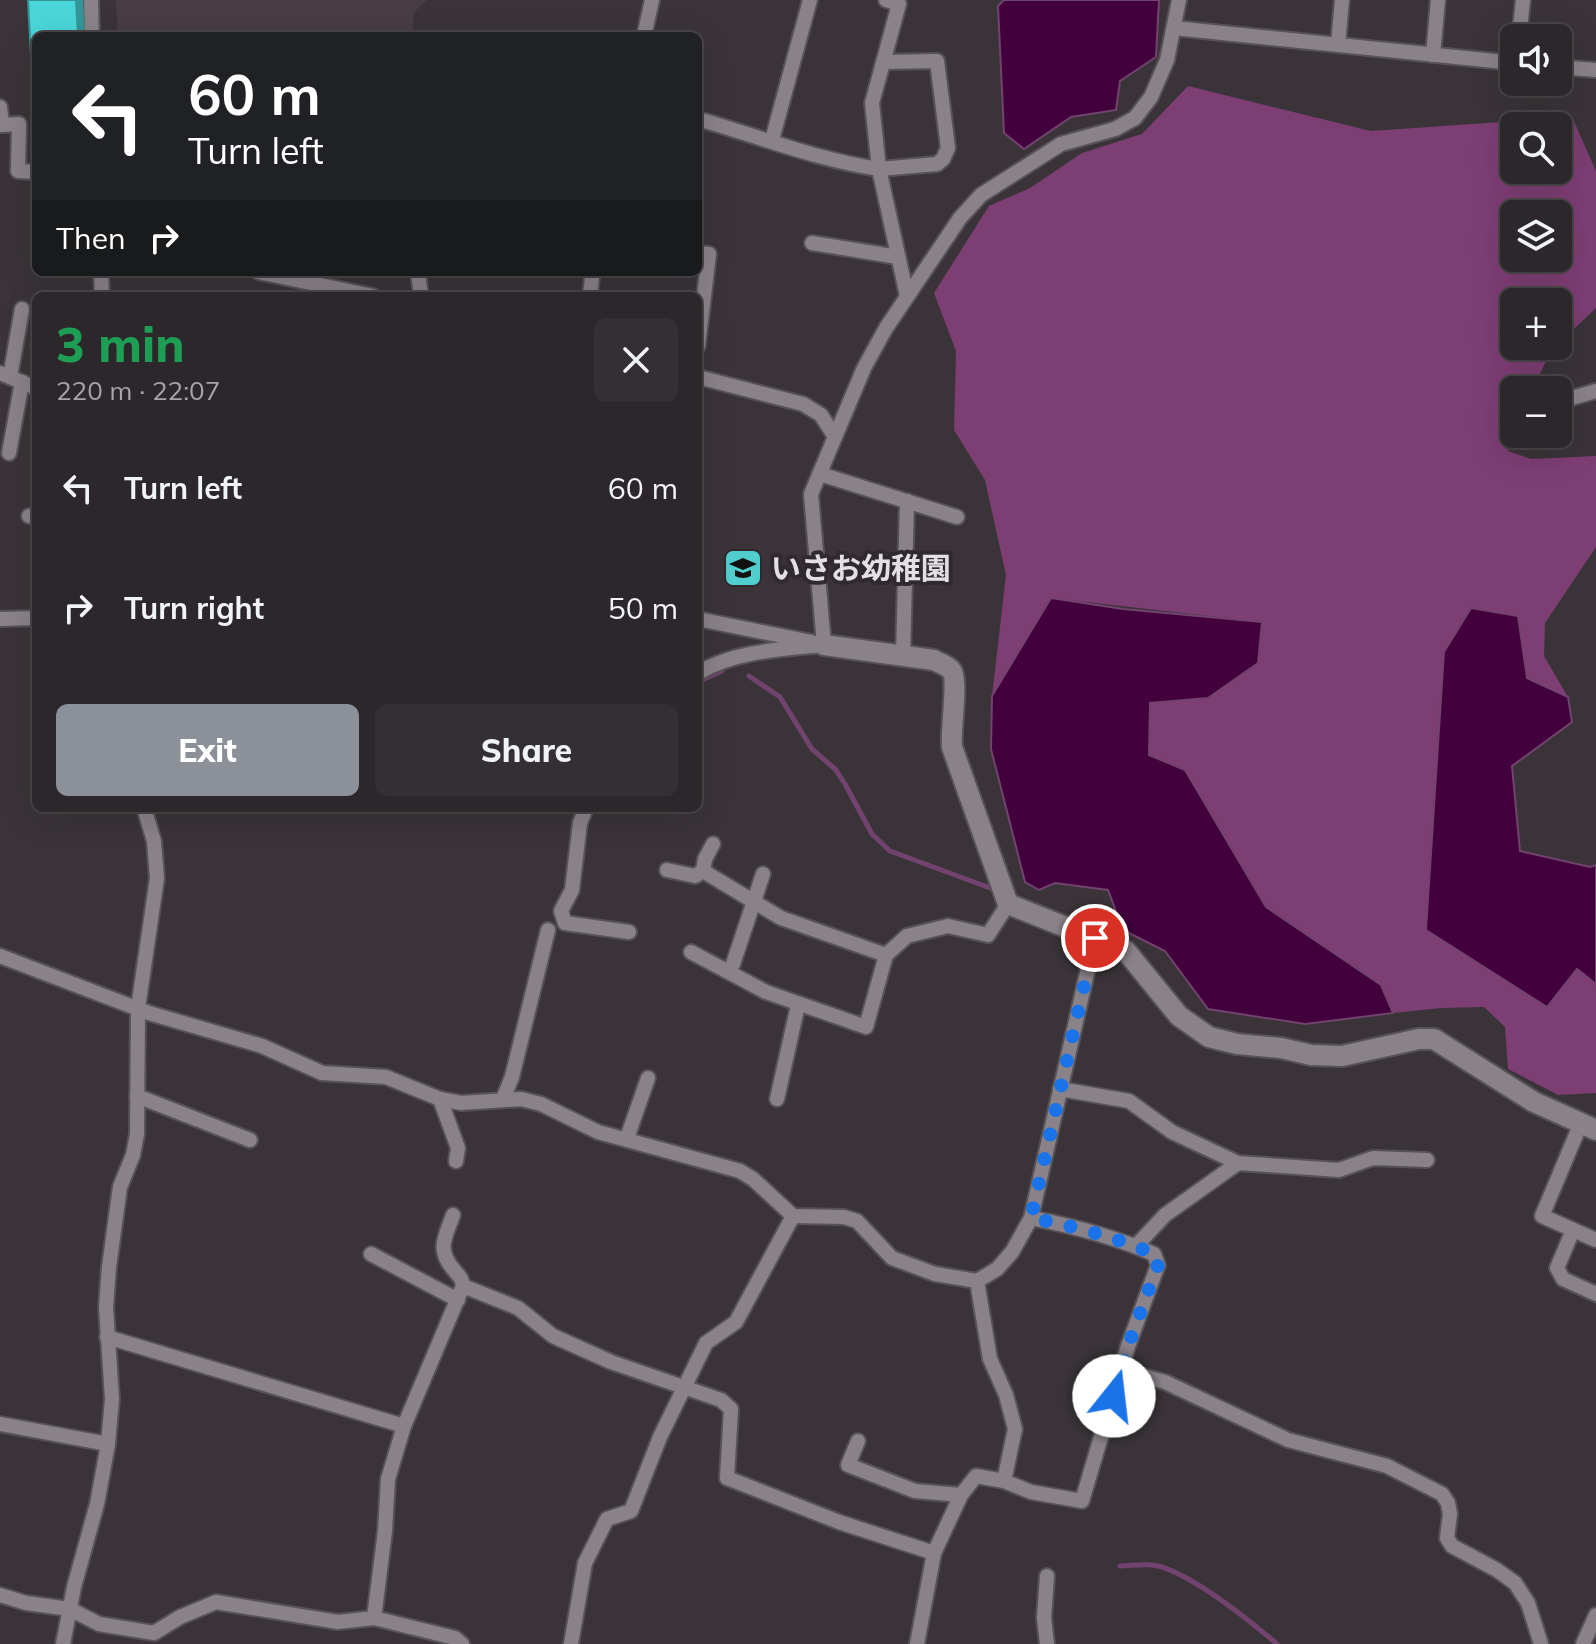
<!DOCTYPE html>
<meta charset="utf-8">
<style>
:root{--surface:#2c272b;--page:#342f33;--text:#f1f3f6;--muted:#a6a5a9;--line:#484447;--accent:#8c9099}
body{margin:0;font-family:Mulish,"Noto Sans JP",sans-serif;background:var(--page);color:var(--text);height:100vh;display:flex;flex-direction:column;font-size:30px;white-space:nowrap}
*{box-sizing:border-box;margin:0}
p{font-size:26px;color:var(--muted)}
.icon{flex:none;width:44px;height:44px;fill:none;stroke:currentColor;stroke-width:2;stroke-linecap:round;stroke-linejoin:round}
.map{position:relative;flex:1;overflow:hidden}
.sheet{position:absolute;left:32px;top:292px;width:670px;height:520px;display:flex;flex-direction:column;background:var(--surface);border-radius:12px;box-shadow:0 8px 32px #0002,0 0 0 2px var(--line)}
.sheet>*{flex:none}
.hud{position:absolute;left:32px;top:32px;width:670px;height:244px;border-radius:12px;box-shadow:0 8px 32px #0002,0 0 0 2px var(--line);background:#202124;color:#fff;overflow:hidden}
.buttons{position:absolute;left:1500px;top:24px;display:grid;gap:16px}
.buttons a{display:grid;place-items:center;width:72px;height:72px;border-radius:12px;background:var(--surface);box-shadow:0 8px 32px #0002,0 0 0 2px var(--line);font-size:40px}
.pin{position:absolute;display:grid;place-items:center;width:68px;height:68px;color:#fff;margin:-34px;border:4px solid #fff;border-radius:50%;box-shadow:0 2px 8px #0007}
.me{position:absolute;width:88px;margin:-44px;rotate:16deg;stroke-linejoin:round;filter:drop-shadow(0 0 6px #0008)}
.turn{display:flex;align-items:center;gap:28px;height:168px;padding:0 24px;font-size:36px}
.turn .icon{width:104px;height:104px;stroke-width:2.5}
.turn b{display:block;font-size:56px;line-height:68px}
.then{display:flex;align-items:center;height:76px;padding:0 24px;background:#0003;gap:16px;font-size:30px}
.round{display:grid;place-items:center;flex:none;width:84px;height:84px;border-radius:12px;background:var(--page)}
.overview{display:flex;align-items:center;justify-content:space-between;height:136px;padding:0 24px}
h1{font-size:48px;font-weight:800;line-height:60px;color:#1e9e55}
.button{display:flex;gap:16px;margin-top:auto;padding:16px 24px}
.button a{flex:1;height:92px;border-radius:12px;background:var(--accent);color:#fff;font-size:32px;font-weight:800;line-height:92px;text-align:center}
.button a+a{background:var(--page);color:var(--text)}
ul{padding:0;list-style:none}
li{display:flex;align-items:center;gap:24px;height:120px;padding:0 24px}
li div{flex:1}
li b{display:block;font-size:30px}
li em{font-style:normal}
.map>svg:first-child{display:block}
</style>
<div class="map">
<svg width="1596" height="1644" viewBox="0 0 1596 1644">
<rect width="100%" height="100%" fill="#3a3439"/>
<path fill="#483c45" d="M 116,0 L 427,0 L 414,12 L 412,36 L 118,36 Z"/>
<path fill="#7d3e74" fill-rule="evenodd" d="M 1188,86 L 1371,131 L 1572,117 L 1596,171 L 1596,308 L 1558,344 L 1558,302 L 1514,302 L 1514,346 L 1556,346 L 1550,352 L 1533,390 L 1514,390 L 1515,434 L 1508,451 L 1531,459 L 1596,456 L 1596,547 L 1545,623 L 1544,656 L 1568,697 L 1526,678 L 1426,930 L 1578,969 L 1596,984 L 1596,1093 L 1558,1095 L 1508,1069 L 1505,1027 L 1484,1007 L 1441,1008 L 1393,1013 L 1381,985 L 1266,907 L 1185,770 L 1149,755 L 1150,703 L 1208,698 L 1258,663 L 1262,622 L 1051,598 L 992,696 L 1006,575 L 985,480 L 954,430 L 956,351 L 934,293 L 989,206 L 1030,188 L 1082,153 L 1142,134 ZM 1514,126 L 1558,126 L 1558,170 L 1514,170 ZM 1514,214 L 1558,214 L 1558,258 L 1514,258 Z"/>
<g fill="#42003c" stroke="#72436e" stroke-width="2">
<path d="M 1004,0 L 1159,0 L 1156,57 L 1120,81 L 1116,110 L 1071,117 L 1024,149 L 1004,133 L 998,6 Z"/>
<path d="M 1051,598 L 1123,609 L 1262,622 L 1258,663 L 1208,698 L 1150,703 L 1149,755 L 1185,770 L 1266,907 L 1381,985 L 1393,1013 L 1305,1024 L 1208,1009 L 1165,951 L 1123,930 L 1108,890 L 1055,883 L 1039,890 L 1025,882 L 991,749 L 992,696 Z"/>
<path d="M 1471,608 L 1518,616 L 1527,678 L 1568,697 L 1572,722 L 1512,766 L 1520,851 L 1590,867 L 1596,865 L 1596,984 L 1577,969 L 1547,1007 L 1426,930 L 1444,652 Z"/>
</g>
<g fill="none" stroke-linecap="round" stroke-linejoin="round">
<g stroke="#72436e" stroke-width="5">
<path d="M 749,676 L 780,697 L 812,749 L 836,770 L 845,784 L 872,834 L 890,851 L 993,889"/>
<path d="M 698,682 L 722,671"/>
<path d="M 1120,1566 C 1132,1566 1146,1563 1158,1566 C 1193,1575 1249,1620 1277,1644"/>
</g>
<defs>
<g id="street">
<path d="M 91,0 L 92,36"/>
<path d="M 1174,28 L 1514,63"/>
<path d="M 644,36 L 652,0"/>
<path d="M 1519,38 L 1523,0"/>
<path d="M 1338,45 L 1342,0"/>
<path d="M 1433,55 L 1438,0"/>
<path d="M 883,62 L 937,61 L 948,148 L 943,159 L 937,164 L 879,169 L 872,103 L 899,4 L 886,0"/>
<path d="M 1558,67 L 1596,70"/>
<path d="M 0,107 L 2,125 L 19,124 L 18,171 L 36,172"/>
<path d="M 698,119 C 758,136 817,160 879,169 L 907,296"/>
<path d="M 772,140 L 810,0"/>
<path d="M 812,243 L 898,257"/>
<path d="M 698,253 L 709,254 L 698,346"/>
<path d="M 101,272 L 102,296"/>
<path d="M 258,272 L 373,296"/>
<path d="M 418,272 L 421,296"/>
<path d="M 590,296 L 592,277"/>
<path d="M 0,373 L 36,388"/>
<path d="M 10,377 L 22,309"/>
<path d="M 698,377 L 803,404 L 821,415 L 835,437"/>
<path d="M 1558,402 L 1596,391"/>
<path d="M 9,453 L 22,382"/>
<path d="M 820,474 L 957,517"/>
<path d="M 29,516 L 36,517"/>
<path d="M 0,619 L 36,618"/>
<path d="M 698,619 L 812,642"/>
<path d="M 824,645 L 811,494 L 864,368 L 886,328 L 960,218 L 981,195 L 1061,144 L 1115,129 L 1135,118 L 1151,97 L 1167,60 L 1179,0"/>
<path d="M 903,656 L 907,501"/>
<path d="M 698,673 C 734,651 783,649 824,645"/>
<path d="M 586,808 L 580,823 L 572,890 L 561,911 L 565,923 L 629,932"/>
<path d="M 667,870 L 695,876 L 703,871 L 705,859 L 713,844"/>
<path d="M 703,871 L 781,918 L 886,955"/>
<path d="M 691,952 L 766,992 L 866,1027 L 886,955 L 907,936 L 948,926 L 988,935 L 1008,904"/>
<path d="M 0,956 L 149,1013 L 262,1046 L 322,1073 L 386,1077 L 440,1099 L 461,1103 L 521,1099 L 541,1104 L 598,1132 L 740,1171 L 753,1179 L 793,1216 L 844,1217 L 857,1221 L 892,1258 L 935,1274 L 977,1281 L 997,1269 L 1012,1252 L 1031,1218 L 1095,938"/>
<path d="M 733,964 L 763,874"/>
<path d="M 1060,1089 L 1129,1101 L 1172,1132 L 1238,1163 L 1339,1170 L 1373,1158 L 1427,1160"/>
<path d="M 137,1096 L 250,1140"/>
<path d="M 440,1099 L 458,1148 L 456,1161"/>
<path d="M 503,1099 L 512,1077 L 548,930"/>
<path d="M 777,1099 L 798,1005"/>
<path d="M 1581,1123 L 1542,1216 L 1596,1240"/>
<path d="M 627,1138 L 648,1078"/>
<path d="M 1573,1230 L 1557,1268 L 1563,1279 L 1596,1294"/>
<path d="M 1136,1246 L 1165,1215 L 1238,1163"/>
<path d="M 371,1254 L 458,1300"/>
<path d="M 977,1281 L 990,1359 L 1006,1395 L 1015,1429 L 1004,1481"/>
<path d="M 463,1286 L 518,1308 L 553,1336 L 611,1362 L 721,1400 L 731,1409 L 727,1478 L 839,1522 L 934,1553"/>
<path d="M 107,1337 L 404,1426"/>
<path d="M 1121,1370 L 1165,1382 L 1288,1440 L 1387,1466 L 1442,1494 L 1448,1503 L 1450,1514 L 1447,1538 L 1452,1546 L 1497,1570 L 1515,1583 L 1528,1603 L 1541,1644"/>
<path d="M 0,1424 L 108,1444"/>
<path d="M 858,1441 L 848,1465 L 915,1491 L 961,1495"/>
<path d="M 0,1595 L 26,1603 L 70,1609 L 99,1624 L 154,1633 L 180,1617 L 216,1602 L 338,1622 L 374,1618 L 455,1638 L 462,1644"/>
<path d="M 374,1618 L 385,1531 L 388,1479 L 404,1426 L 463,1286 C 462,1278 459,1276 454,1270 C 436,1249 445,1238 453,1215"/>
<path d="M 63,1644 L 74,1587 L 97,1504 L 108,1444 L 112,1399 L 106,1307 L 109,1267 L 120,1187 L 133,1155 L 137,1134 L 138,1008 L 157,878 L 154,841 L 144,808"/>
<path d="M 571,1644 L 585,1563 L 607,1519 L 631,1511 L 660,1437 L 706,1343 L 736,1322 L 793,1216"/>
<path d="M 917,1644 L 934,1553 L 961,1495 L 976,1476 L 1004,1481 L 1031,1492 L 1082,1501 L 1128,1346 L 1158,1265 L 1154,1254 C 1115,1237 1073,1226 1031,1218"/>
<path d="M 1047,1644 L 1044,1618 L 1047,1576"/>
<path d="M 1583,1644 L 1596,1615"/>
</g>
<path id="secondary" d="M 824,645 L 934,660 C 939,663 947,665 951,670 C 959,678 950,731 952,747 L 1008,904 L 1126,951 L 1179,1016 L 1209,1037 L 1237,1044 L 1281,1048 L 1311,1055 L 1342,1056 L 1419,1039 L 1434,1039 L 1534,1102 L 1596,1130"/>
</defs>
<use href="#street" stroke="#575256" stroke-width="18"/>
<use href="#secondary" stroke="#575256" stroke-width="24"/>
<use href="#street" stroke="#898288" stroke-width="14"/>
<use href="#secondary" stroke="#898288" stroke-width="20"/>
</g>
<path fill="#349697" d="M 76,0 L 83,0 L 85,36 L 78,36 Z"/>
<path fill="#4ad6d8" stroke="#349697" stroke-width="2" d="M 28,0 L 76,0 L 78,36 L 36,36 L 36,111 L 34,111 Z"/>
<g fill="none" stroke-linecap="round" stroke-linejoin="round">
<path stroke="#1a73e8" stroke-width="14" stroke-dasharray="0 25.2" d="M 1095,938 L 1031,1218 C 1073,1226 1115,1237 1154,1254 L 1158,1265 L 1128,1346 L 1114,1396"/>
</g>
<defs>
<symbol id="school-square" viewBox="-11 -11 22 22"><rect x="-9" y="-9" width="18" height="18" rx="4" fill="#52cdce" stroke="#302a2f"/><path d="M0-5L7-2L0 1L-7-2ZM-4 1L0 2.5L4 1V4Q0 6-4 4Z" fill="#111"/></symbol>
</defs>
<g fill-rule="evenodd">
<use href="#school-square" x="721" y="546" width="44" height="44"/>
</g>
<g text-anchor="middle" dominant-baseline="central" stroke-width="8" stroke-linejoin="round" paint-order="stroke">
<g font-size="30" font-weight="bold" fill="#e3dfe2" stroke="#302a2f" text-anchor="start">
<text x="771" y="568">いさお幼稚園</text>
</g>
</g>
</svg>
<div class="buttons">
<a><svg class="icon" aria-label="sound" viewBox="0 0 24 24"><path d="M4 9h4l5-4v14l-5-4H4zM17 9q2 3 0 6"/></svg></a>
<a><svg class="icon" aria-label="search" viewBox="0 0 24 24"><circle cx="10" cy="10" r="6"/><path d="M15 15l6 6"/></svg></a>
<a><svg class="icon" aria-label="layers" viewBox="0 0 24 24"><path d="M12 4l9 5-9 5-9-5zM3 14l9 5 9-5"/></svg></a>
<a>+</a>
<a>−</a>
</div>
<div class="pin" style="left:1095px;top:938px;background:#d93025"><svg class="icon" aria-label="arrive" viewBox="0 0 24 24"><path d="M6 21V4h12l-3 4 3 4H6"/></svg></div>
<svg class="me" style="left:1114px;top:1396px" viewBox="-20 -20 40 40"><circle r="19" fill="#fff"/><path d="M0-13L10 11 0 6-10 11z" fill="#1a73e8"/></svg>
<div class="hud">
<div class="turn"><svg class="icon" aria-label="left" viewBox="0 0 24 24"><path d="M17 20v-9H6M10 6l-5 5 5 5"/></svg><div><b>60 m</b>Turn left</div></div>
<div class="then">Then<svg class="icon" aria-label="right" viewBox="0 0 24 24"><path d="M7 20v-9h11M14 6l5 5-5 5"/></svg></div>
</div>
<section class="sheet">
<div class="overview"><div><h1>3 min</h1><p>220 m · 22:07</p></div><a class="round"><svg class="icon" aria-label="close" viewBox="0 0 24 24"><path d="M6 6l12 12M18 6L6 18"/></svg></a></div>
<ul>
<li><svg class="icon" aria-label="left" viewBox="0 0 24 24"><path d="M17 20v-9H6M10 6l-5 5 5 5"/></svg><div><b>Turn left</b></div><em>60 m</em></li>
<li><svg class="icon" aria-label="right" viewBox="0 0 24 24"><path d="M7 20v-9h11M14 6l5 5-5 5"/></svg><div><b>Turn right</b></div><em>50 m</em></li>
</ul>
<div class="button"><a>Exit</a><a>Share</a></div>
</section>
</div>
